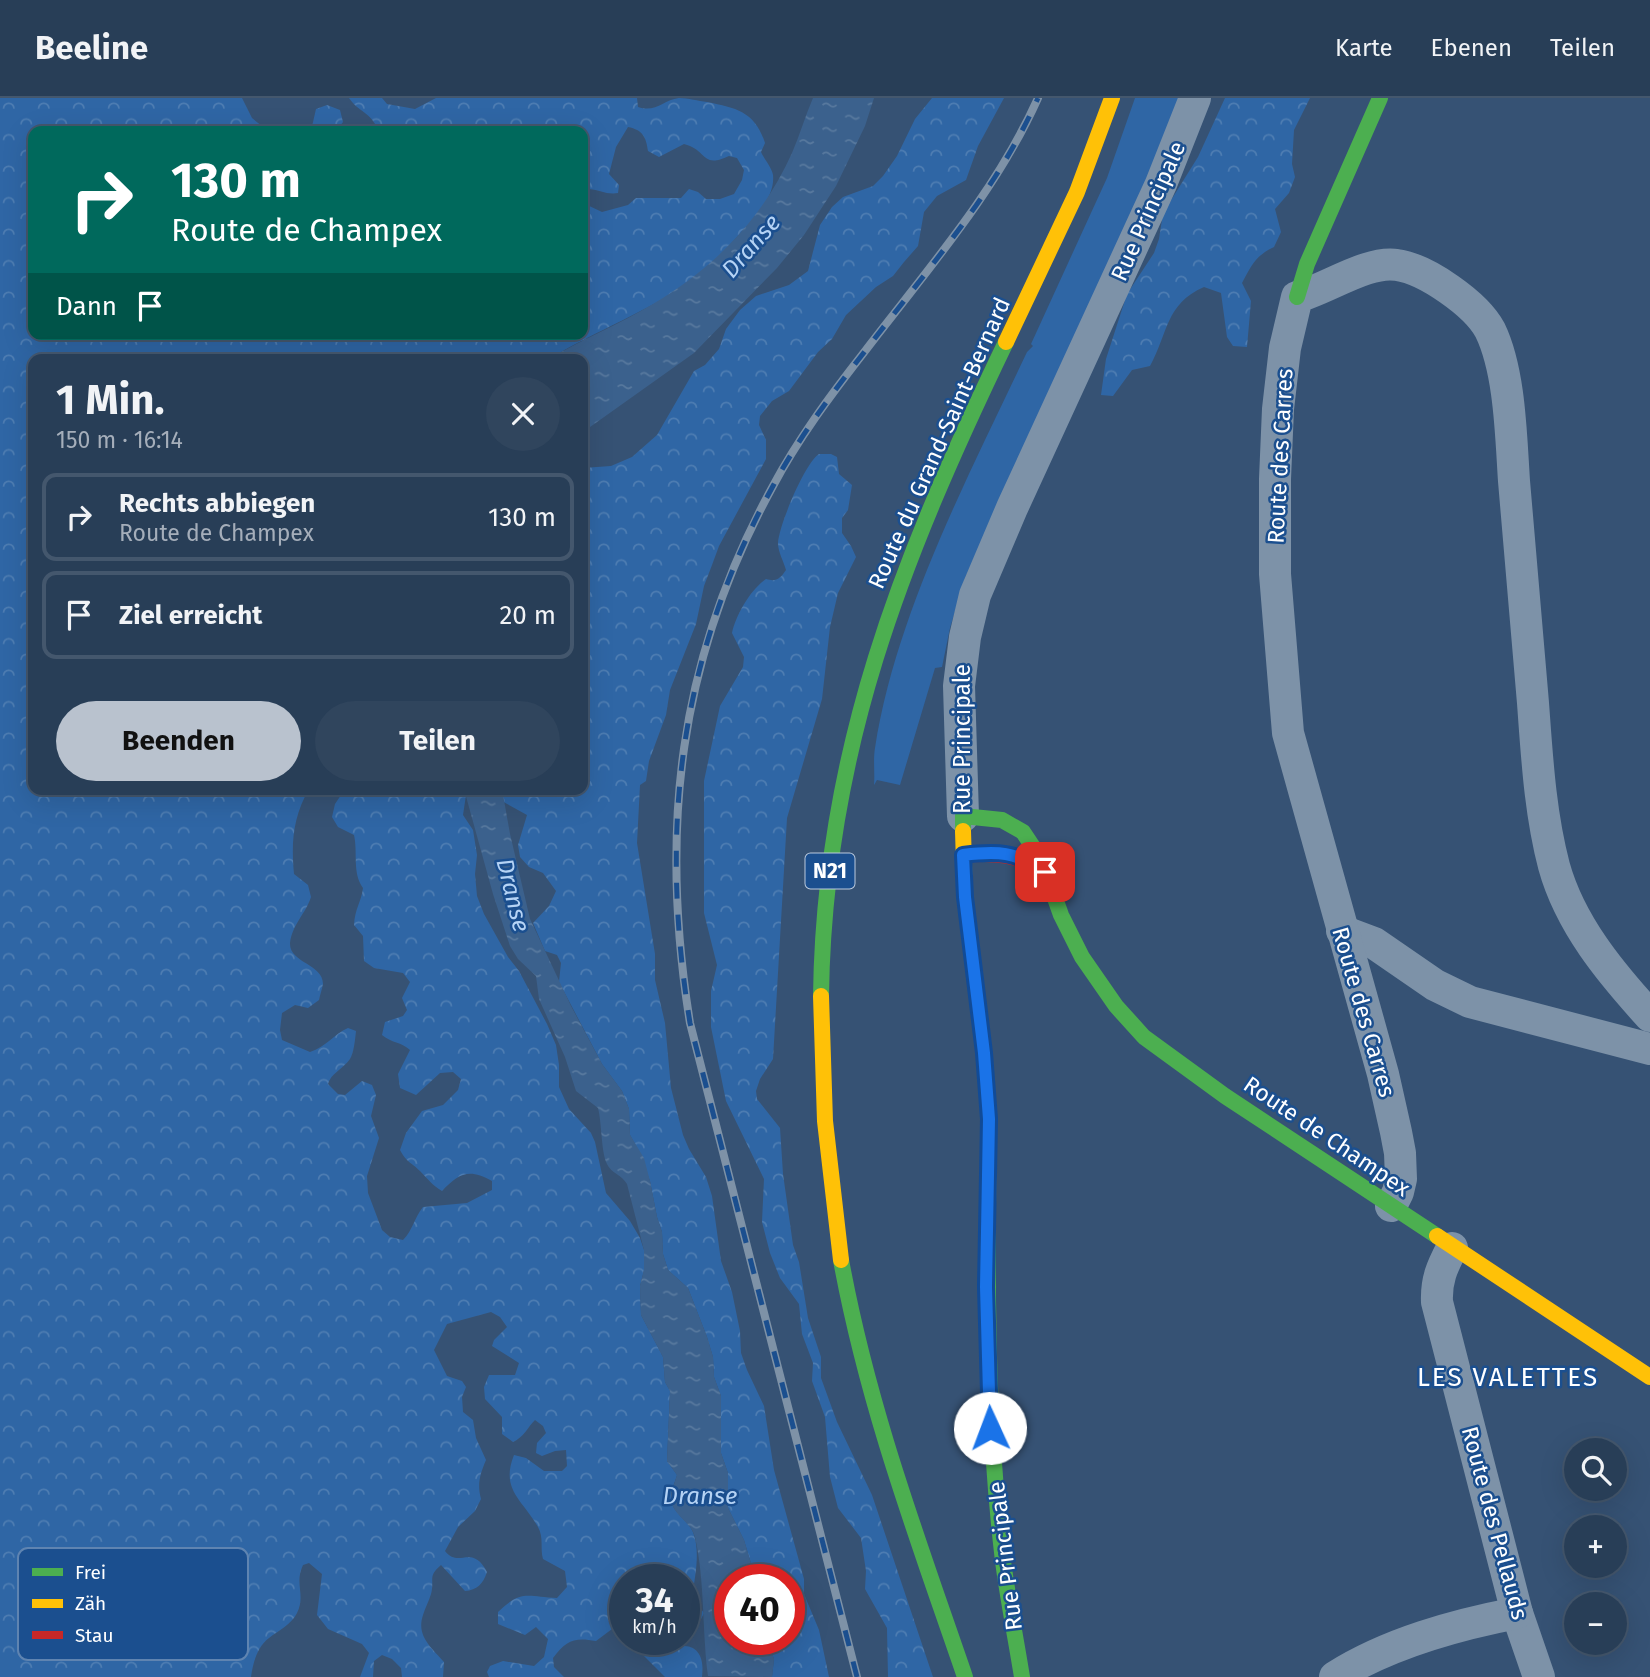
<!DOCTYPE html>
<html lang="de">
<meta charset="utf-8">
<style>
:root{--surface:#283e57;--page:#30455d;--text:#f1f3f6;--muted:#a5aeba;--line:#44576d;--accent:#b9c2ce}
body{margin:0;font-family:"Fira Sans",sans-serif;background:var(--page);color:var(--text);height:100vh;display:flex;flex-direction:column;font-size:26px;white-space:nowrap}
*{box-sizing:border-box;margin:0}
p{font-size:23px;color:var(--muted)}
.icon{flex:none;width:38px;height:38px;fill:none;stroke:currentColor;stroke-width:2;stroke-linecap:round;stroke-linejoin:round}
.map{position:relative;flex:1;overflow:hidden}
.sheet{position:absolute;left:28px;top:256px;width:560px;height:441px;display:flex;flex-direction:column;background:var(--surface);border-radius:14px;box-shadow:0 7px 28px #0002,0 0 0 2px var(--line)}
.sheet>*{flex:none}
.banner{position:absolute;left:28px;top:28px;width:560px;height:214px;border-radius:14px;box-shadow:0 7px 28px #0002,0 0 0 2px var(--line);background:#00695c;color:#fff;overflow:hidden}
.buttons{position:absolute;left:1564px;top:1340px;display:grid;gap:14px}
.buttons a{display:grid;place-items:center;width:63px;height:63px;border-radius:50%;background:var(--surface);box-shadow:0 7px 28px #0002,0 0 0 2px var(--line);font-size:35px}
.speed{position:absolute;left:609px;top:1466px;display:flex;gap:14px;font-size:35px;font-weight:700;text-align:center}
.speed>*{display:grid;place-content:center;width:91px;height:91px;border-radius:50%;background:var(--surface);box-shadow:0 7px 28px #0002,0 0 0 2px var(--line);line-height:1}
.speed small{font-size:18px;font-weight:400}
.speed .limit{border:10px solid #d22;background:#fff;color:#111}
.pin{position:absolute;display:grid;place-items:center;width:60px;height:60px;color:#fff;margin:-30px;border-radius:14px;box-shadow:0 4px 10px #0006}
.me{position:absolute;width:77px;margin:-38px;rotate:358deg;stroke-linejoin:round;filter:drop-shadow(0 0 5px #0008)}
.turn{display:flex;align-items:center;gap:24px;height:147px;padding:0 28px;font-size:32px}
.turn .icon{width:91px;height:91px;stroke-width:2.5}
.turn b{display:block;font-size:49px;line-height:60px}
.then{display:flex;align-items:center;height:66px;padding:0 28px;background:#0003;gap:14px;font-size:26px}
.round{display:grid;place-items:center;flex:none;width:74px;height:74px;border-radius:37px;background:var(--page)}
.overview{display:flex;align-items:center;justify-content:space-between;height:119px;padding:0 28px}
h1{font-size:42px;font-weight:700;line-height:52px}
.cta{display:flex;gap:14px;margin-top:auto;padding:14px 28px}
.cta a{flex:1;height:80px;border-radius:42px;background:var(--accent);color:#111;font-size:28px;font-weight:700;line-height:80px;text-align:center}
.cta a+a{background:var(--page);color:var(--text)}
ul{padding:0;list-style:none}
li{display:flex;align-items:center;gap:21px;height:88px;margin:0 14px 10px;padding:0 14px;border:4px solid var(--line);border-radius:14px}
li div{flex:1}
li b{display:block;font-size:26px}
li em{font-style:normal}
header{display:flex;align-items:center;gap:42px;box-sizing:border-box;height:98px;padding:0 35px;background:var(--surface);border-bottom:2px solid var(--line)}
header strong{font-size:33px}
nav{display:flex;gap:38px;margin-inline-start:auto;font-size:24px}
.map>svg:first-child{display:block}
</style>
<header>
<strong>Beeline</strong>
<nav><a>Karte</a><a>Ebenen</a><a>Teilen</a></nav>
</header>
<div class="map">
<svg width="1650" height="1579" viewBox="0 0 1650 1579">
<defs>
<pattern id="forest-crowns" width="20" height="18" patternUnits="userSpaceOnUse" patternTransform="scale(1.75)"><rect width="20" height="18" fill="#2f66a5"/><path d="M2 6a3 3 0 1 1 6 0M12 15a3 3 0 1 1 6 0" fill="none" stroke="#4e7db2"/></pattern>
<pattern id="water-ripples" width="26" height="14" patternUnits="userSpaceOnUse" patternTransform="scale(1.75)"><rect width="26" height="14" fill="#3b618d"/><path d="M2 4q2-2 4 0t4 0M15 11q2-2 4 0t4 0" fill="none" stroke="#58799e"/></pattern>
</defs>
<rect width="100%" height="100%" fill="#365274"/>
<path fill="#2f66a5" d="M 1135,0 L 1179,0 L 1141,95 L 965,480 L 950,530 L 942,569 L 935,570 L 900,687 L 877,682 L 874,687 C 875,675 873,662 875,650 C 896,515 969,377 1027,254 L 1033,248 L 1031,246 L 1107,80 Z"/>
<g fill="url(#forest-crowns)" fill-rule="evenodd">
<path d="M 0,0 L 242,0 L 252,20 L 268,33 L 33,33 L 33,236 L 583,236 L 583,33 L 379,33 C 369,12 359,15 349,0 L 382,0 L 387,6 L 415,11 L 436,0 L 637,0 L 638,9 C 656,15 663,2 679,0 C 688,0 698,3 707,4 C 737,10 755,14 765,45 L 761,54 C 764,61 772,70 773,77 C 775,97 759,114 747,128 C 730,146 714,166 694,181 C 649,213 597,232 549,261 L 33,261 L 33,691 L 309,691 C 293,719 291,744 294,776 L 308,787 L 311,799 C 306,815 292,827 290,845 C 289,865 323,866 323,886 C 322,891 320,897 319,902 L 308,910 L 295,907 L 282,915 L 280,932 L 282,942 L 310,954 C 326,949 334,936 348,930 L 356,933 C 355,942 354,954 350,961 C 343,971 331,975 328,986 L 338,996 L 345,997 L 362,983 L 372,987 L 376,997 L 371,1018 L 379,1040 L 367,1078 L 368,1095 L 382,1132 L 390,1139 L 403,1142 C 413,1132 414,1120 423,1109 L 467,1105 L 492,1092 L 492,1083 C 469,1070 459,1075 442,1093 C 432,1087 428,1081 420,1073 C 411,1064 407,1065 400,1052 L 406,1035 L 422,1013 L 443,1007 L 458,992 L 461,981 L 453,974 L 440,975 L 416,997 L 400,990 L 398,976 L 410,952 C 402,944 391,945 382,937 L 385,924 L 403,918 L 407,912 L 402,900 L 410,884 L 403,875 L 374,870 L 364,863 L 363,838 L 354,827 C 355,810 361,805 363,790 C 352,775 358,754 354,737 L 338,729 L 332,719 L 335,706 L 345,691 L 464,691 L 466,697 L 463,717 L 473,732 L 477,757 L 475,776 L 477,798 L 484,816 L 508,859 L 519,873 L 547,926 L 556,947 L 559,967 L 559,989 L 569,1011 L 591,1035 L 595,1044 L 606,1095 L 630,1123 L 640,1140 L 644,1152 L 644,1172 L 640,1188 L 641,1217 L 663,1259 L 665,1284 L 670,1293 L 667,1363 L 677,1377 C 675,1384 671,1392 671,1399 C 671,1416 690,1422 694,1437 C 700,1456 695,1479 692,1499 L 704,1515 L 701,1521 C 682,1512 684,1501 684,1482 L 625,1482 L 625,1532 L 612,1531 L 596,1543 C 575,1539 566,1542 553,1560 L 554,1569 L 564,1579 L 489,1579 L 487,1574 L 490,1568 L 503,1563 L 534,1568 L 544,1559 L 548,1541 L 536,1529 L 525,1537 L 498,1526 L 498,1514 C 522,1491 527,1499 557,1500 L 567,1489 L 565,1473 L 543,1461 C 540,1450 544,1440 538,1429 C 523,1402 500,1392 514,1357 L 526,1360 L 544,1373 L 562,1373 L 567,1368 L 566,1352 L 555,1353 L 542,1358 L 536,1355 L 537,1345 L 546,1335 L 543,1328 L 535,1322 C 527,1330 524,1339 513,1344 L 502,1336 L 502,1319 L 485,1301 L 484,1289 L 489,1277 L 515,1277 L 519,1265 L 492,1248 L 494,1242 L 507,1229 L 500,1219 L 491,1214 L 447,1226 L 434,1252 L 447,1278 L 462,1283 L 466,1289 L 462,1299 L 463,1314 L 473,1322 L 476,1340 L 486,1362 C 480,1376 477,1386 481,1401 L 475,1413 L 458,1429 L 445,1453 C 459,1471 472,1445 487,1474 C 483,1486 477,1492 465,1493 L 441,1467 C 427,1479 435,1481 431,1496 C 429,1503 425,1510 423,1517 C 416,1538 431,1549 444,1564 L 443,1579 L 402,1579 L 401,1570 L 392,1561 L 382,1557 L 374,1563 L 373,1579 L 360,1579 L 369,1555 L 362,1546 L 328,1531 L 317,1517 L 322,1476 L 309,1465 L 303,1467 C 294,1486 306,1497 297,1515 C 291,1527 279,1532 269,1540 C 257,1549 253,1565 251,1579 L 0,1579 ZM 628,29 C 643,32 646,39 648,53 L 659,59 L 684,46 C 708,52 701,71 729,58 L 737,60 L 744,72 L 742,82 L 734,96 L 720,101 L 706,101 L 698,94 L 689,91 L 681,100 L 636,100 L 628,107 L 602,114 L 585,106 L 589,91 C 600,92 607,97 618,95 L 619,87 L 609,76 L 616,49 Z"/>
<path d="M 932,0 L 1004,0 L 978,48 L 966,82 L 937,98 L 924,114 L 918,148 L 904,164 L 893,178 L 876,189 L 846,217 L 832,241 L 818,254 L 789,293 L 772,303 L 760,318 L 759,327 L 766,342 L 766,361 L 719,448 L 712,467 L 704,488 L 696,526 L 670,592 L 666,617 L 649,663 L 646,683 L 640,687 L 637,745 L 655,856 L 655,882 L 665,925 L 671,990 L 683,1037 L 689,1051 L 706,1079 L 712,1098 L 721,1163 L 732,1194 L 740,1233 L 741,1255 L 747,1272 L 764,1308 L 774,1372 L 804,1481 L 804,1496 L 819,1532 L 829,1579 L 772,1579 L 774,1561 L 767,1542 L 789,1542 L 789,1482 L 756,1482 L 744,1442 L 728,1410 L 728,1375 L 721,1355 L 721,1298 L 714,1279 L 713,1259 L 707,1239 L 688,1190 L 668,1172 L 663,1156 L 662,1134 L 657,1119 L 650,1083 L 639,1053 L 630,1037 L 629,1011 L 622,993 L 602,966 L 559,884 L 561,865 L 557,857 L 545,853 L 533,825 L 549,808 L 556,793 L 543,775 L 529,769 L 520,759 L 518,747 L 527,717 L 498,701 L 495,691 L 583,691 L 583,370 L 611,368 L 632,359 L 657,337 L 694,273 L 705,267 L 719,251 L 726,231 L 740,212 L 756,198 L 789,187 L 808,173 L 820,127 L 832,109 L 843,99 L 873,88 L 883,78 L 897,58 L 915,21 Z"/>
<path d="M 1225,0 L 1310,0 L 1294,32 L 1292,66 L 1295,79 L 1289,95 L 1275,111 L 1281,134 L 1274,149 C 1256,157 1251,168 1242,185 L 1251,203 L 1247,249 L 1233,248 L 1227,239 L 1221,195 L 1204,189 C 1165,206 1168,236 1150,268 L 1132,272 L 1113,298 L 1101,297 L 1106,261 L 1127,196 L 1154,155 L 1159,141 L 1163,115 L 1198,59 Z"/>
<path d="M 327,7 L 340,12 L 343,24 L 336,33 L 323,31 L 321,33 L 311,33 L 316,11 Z"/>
<path d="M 819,356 L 831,356 L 837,359 L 839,376 L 852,387 L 848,412 L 842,420 L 842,435 L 851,448 L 856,459 L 838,495 L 830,529 L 822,601 L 787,720 L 773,961 L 760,981 L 756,993 L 757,1001 L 780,1030 L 783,1076 L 793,1147 L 799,1164 L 808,1220 L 821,1259 L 821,1280 L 837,1324 L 872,1397 L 933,1579 L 888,1579 L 887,1530 L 865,1491 L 866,1473 L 861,1440 L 838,1410 L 830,1379 L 825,1319 L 812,1283 L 813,1265 L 802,1236 L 799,1206 L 780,1180 L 770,1155 L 762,1124 L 764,1081 L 726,1003 L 711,929 L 711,893 L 717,867 L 704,815 L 704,683 L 720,608 L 743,569 L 744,559 L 732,535 C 736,517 750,492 766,481 C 776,484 780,481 786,472 C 784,464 778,454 778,445 C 779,427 805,365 819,356 Z"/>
<path d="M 637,1542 L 648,1542 L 649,1548 L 664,1555 C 688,1540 706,1550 702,1579 L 665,1579 L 644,1558 Z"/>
</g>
<g fill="url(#water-ripples)">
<path d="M 813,0 L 874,0 L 865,28 L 836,88 L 804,137 L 777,170 L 694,255 L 583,334 L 583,261 L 549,261 C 583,241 620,226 653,206 C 714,170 763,120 792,55 C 800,37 805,18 813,0 Z"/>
<path d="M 464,691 L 502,691 L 510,736 L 530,821 L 571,908 L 602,966 L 622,993 L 629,1011 L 630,1037 L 644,1060 L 650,1083 L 657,1119 L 662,1134 L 663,1156 L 668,1172 L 688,1190 L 707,1239 L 713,1259 L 714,1279 L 721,1298 L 721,1355 L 728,1375 L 728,1410 L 744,1442 L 756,1482 L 730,1482 L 730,1542 L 767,1542 L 774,1561 L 772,1579 L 708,1578 C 702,1532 705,1483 695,1439 C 691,1423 670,1416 671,1398 C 672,1391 675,1384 677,1377 L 667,1363 L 670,1293 L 665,1284 L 663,1259 L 641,1217 L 640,1188 L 644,1172 L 644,1152 L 627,1086 C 622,1077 611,1075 607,1066 C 601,1054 602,1025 598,1010 L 576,993 L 565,959 L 539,901 L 536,878 L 518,861 L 510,848 L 493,796 Z"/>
</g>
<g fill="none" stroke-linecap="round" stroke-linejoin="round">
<g stroke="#7d92a8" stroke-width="32">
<path d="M 963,718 L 959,588 L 965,539 L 975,497 L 1012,410 L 1161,86 L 1195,0"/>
<path d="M 1342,833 L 1374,845 L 1435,887 L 1470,904 L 1650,951"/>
<path d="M 1391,1108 L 1398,1094 L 1401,1081 L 1400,1055 L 1396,1034 L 1383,976 L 1288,635 L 1275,476 L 1275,381 L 1278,311 L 1285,250 L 1297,199 C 1327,191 1368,162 1397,167 C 1426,171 1476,206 1490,232 C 1510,273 1511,338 1514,383 C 1521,457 1527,531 1533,605 C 1537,659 1540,715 1554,768 C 1570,826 1610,874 1650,918"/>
<path d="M 1452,1150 C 1442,1169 1436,1182 1437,1204 L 1517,1515 L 1539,1579"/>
<path d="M 1335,1579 C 1389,1545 1455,1527 1517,1515"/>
</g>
<g stroke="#4caf50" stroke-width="16">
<path d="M 1297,199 L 1307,166 L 1380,0"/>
<path d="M 963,733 L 963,718 L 1002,722 L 1023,734 L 1041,761 L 1061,817 L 1082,859 L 1116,908 L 1144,939 L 1225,998 L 1437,1138"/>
<path d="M 821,898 C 824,654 902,460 1006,244"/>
<path d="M 988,1106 C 987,1225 989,1345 1003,1463 C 1008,1502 1016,1541 1022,1579"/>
<path d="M 841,1162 C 868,1309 917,1439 965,1579"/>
</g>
<g stroke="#ffc107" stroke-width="16">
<path d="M 1006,244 L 1077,94 L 1112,0"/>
<path d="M 963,733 L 965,799 L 984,955 L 989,1022 L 988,1106"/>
<path d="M 821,898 L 825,1023 L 841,1162"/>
<path d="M 1437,1138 L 1650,1279"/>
</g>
<path stroke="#c62828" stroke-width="16" d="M 963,757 C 994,754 1018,756 1045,774"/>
<defs>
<path id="rail" d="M 857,1579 L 690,925 C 659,732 678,561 773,388 C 798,341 830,298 862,257 C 925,174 995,96 1038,0"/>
</defs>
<use href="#rail" stroke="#7e92a7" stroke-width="8"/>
<use href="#rail" stroke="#1b4f8f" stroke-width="5" stroke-dasharray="16" stroke-linecap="butt"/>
</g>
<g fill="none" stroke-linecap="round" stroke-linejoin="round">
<defs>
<path id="route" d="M 990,1330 L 986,1189 L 989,1021 L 984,955 L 965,799 L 963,757 C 997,753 1016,753 1045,774"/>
</defs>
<use href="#route" stroke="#114b97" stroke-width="18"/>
<use href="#route" stroke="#1a73e8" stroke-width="12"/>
</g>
<g text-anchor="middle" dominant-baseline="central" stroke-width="5" stroke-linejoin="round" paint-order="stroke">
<rect fill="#1b4f8f" stroke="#bbcadd" stroke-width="2" x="805.5" y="755.5" width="49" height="35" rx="5"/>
<g font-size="21" font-weight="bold" fill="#fff">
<text x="830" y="773">N21</text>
</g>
<g font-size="23" fill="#fff" stroke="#1b4f8f">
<text transform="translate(1148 113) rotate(-66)">Rue Principale</text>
<text transform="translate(939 345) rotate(-66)">Route du Grand-Saint-Bernard</text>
<text transform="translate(1280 358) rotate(-87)">Route des Carres</text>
<text transform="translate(962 641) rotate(-90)">Rue Principale</text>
<text transform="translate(1364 914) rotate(74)">Route des Carres</text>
<text transform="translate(1327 1038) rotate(34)">Route de Champex</text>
<text transform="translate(1495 1425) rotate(75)">Route des Pellauds</text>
<text transform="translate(1005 1458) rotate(-97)">Rue Principale</text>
</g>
<g font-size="24" font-style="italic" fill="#b5d3f5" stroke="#1b4f8f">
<text transform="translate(751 148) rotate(-49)">Dranse</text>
<text transform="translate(513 797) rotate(76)">Dranse</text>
<text x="700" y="1398">Dranse</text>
</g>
<g font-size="26" letter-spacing="2" fill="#fff" stroke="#1b4f8f">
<text x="1508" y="1279">LES VALETTES</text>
</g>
</g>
<rect x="18" y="1450" width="230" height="112" rx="10" fill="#1b4f8f" stroke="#5f84b1" stroke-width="2"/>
<rect x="32" y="1470" width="31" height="8" fill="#4caf50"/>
<rect x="32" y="1501" width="31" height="9" fill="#ffc107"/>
<rect x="32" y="1533" width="31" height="8" fill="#c62828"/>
<g font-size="19" fill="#fff">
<text x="75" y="1481">Frei</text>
<text x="75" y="1512">Zäh</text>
<text x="75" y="1544">Stau</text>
</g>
</svg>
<div class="buttons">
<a><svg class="icon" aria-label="search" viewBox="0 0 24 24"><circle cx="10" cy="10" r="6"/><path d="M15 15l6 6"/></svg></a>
<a>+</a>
<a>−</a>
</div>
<div class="speed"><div>34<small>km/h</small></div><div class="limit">40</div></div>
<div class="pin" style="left:1045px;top:774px;background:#d93025"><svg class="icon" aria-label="arrive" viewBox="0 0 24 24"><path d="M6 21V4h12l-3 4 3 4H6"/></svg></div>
<svg class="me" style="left:990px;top:1330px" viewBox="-20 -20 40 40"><circle r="19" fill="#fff"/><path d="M0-13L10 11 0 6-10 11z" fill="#1a73e8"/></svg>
<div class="banner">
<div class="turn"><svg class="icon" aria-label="right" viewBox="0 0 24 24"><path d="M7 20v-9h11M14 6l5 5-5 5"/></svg><div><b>130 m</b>Route de Champex</div></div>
<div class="then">Dann<svg class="icon" aria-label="arrive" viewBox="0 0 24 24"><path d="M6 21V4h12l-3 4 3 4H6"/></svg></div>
</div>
<section class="sheet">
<div class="overview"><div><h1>1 Min.</h1><p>150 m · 16:14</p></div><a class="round"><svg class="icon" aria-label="close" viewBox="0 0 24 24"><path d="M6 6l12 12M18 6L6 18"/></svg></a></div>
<ul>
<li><svg class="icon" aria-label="right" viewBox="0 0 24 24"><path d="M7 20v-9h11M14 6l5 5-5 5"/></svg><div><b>Rechts abbiegen</b><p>Route de Champex</p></div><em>130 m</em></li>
<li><svg class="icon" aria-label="arrive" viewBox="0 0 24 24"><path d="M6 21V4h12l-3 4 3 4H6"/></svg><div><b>Ziel erreicht</b></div><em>20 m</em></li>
</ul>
<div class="cta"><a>Beenden</a><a>Teilen</a></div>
</section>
</div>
